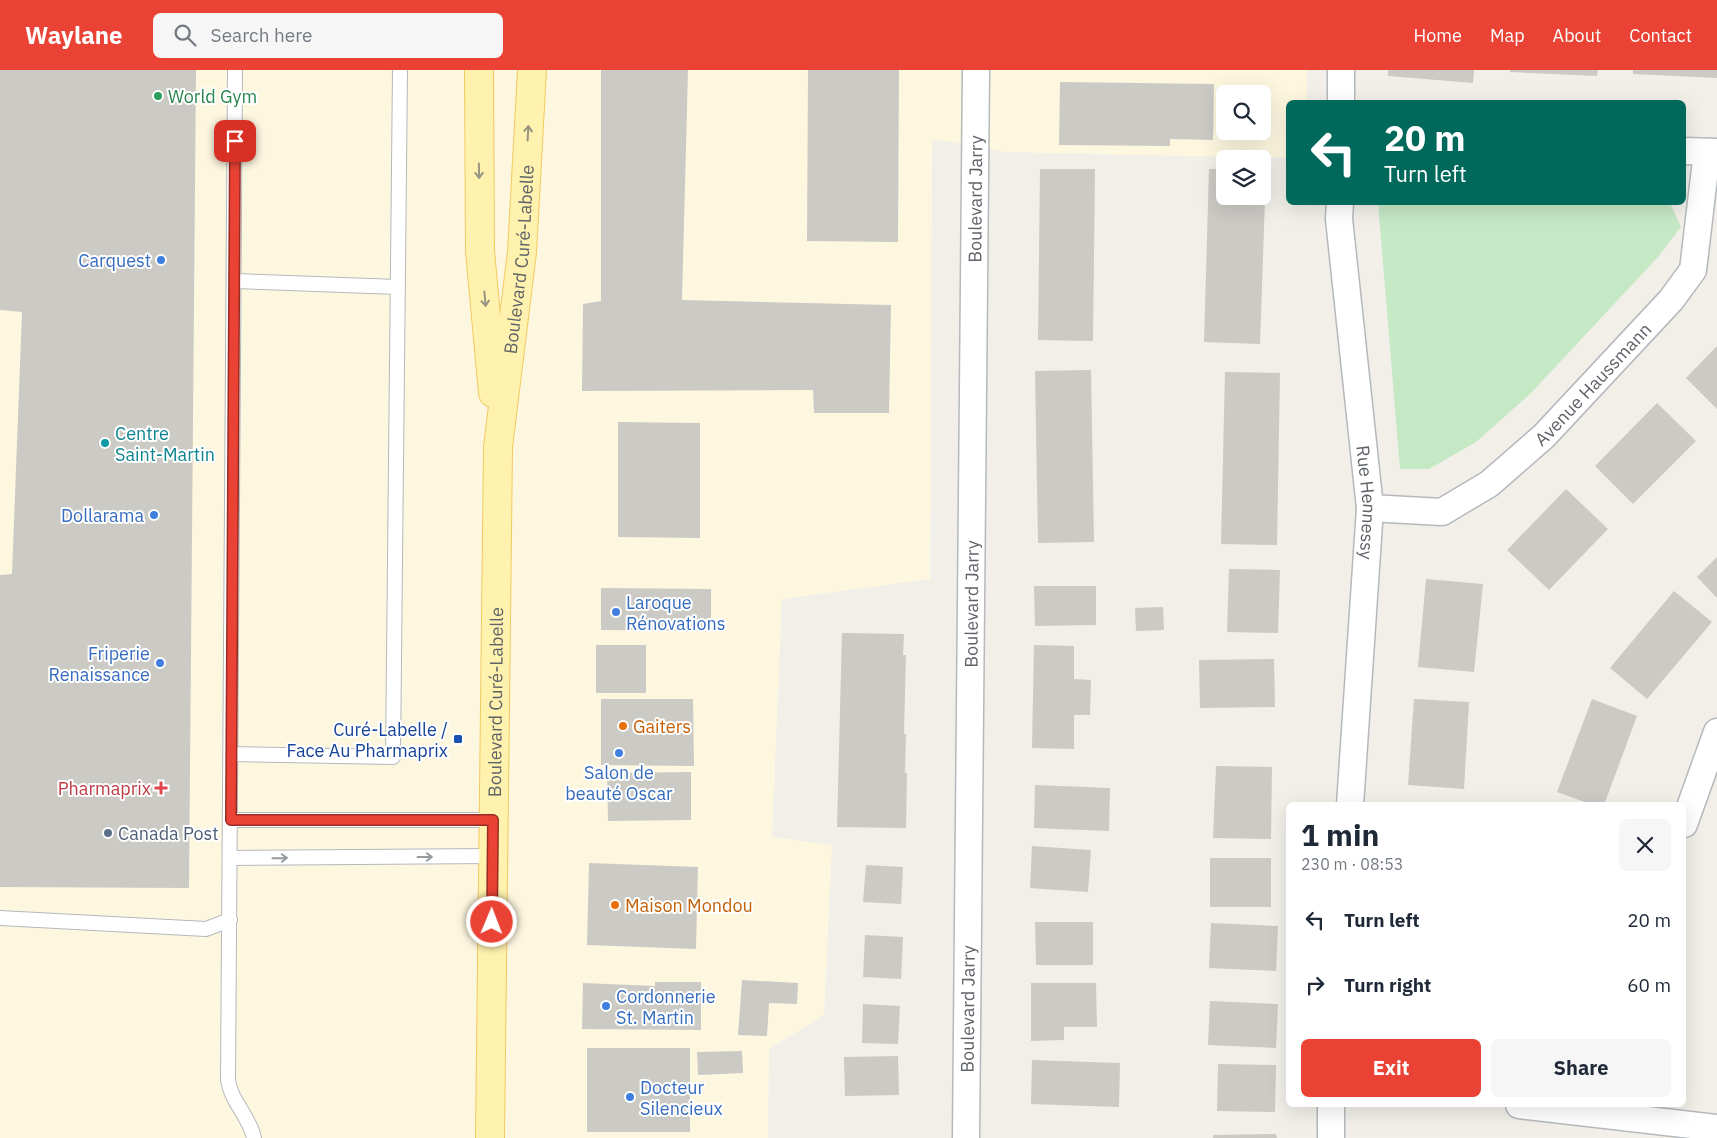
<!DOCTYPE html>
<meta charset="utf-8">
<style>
:root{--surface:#fff;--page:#f6f6f7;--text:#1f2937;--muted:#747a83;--accent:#ea4335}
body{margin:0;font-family:"IBM Plex Sans",sans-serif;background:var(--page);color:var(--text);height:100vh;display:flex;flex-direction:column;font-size:19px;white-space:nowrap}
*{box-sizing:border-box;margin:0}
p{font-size:16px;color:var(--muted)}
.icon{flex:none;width:28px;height:28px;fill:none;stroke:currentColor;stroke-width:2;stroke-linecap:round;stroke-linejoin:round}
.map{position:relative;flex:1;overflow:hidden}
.details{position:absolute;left:1286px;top:732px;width:400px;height:305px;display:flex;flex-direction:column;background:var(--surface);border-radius:8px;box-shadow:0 5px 20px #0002}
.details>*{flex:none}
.guide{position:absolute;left:1286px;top:30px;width:400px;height:105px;border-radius:8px;box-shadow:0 5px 20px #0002;background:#00695c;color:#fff;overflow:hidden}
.controls{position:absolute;left:1216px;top:15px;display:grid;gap:10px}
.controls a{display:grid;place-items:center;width:55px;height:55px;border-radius:8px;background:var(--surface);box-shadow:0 5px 20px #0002;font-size:25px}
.pin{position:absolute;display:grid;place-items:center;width:42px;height:42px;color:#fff;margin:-21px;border-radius:10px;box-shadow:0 2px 8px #0006}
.me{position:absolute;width:55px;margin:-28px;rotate:1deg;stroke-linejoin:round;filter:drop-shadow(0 0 4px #0008)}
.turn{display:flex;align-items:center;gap:18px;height:105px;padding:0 15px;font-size:22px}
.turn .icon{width:65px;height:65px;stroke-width:2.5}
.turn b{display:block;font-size:35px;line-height:42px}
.round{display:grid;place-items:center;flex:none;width:52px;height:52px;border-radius:8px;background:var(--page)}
.headline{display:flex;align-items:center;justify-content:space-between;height:85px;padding:0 15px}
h1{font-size:30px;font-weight:700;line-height:38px}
.action{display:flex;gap:10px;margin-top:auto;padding:10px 15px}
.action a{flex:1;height:58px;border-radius:8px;background:var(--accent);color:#fff;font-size:20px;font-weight:700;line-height:58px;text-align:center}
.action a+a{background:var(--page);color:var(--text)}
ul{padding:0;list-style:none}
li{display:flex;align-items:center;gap:15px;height:65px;padding:0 15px}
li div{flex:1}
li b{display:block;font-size:19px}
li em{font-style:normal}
header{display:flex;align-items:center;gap:30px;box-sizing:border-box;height:70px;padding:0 25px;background:var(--accent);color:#fff}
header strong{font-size:24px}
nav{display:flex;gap:28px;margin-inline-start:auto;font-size:18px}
.search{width:350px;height:45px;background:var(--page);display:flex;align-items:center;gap:12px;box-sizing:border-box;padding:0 18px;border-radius:8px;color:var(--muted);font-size:19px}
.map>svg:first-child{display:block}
</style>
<header>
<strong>Waylane</strong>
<div class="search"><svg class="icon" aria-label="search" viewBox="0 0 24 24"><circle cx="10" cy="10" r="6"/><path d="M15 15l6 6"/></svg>Search here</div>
<nav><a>Home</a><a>Map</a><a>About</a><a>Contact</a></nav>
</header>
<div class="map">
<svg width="1717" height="1068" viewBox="0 0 1717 1068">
<rect width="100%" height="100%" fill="#f1efe8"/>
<path fill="#fef7e0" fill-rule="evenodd" d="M 0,0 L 1307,0 L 1306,32 L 1289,32 L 1289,88 L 1007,82 L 932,69 L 930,509 L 782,529 L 772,767 L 832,775 L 824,945 L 769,979 L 768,1068 L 0,1068 ZM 1225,24 L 1262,24 L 1262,61 L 1225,61 Z"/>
<path fill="#c5e8c5" d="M 1378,132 L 1670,133 L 1681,157 L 1658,187 L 1531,323 L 1476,372 L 1429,399 L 1400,399 Z"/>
<g fill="#cccac5">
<path d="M 0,0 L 196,0 L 189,818 L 0,817 L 0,505 L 12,504 L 22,242 L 0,240 Z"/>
<path d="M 601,0 L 688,0 L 682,230 L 891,235 L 889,343 L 814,343 L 813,320 L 582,321 L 583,234 L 601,231 Z"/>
<path d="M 808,0 L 899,0 L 898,172 L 807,171 Z"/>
<path d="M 1388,0 L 1474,0 L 1473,13 L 1388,6 Z"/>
<path d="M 1510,0 L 1598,0 L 1597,6 L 1510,2 Z"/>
<path d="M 1633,0 L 1717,0 L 1717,8 L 1633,4 Z"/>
<path d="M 1060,12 L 1214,14 L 1213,70 L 1170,69 L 1170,76 L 1059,75 Z"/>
<path d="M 1040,99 L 1095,99 L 1093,271 L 1038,270 Z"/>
<path d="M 1209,99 L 1225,99 L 1225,126 L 1262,126 L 1262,100 L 1266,100 L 1260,274 L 1204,272 Z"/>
<path d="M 1717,276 L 1717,339 L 1686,308 Z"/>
<path d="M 1091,300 L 1094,472 L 1038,473 L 1035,301 Z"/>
<path d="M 1225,302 L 1280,303 L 1277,475 L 1221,474 Z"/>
<path d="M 1657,333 L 1696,371 L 1633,434 L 1595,396 Z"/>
<path d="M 618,352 L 700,353 L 700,468 L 618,467 Z"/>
<path d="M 1566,419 L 1608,459 L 1549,520 L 1507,480 Z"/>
<path d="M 1717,487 L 1717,528 L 1697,507 Z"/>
<path d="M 1229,499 L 1280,500 L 1278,563 L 1227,562 Z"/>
<path d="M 1426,509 L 1483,514 L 1474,602 L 1418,597 Z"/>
<path d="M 1034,516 L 1096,516 L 1096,555 L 1035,556 Z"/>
<path d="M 601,518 L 711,519 L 711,561 L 601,560 Z"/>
<path d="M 1674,521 L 1712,552 L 1647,629 L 1610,598 Z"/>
<path d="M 1163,537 L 1164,560 L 1136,561 L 1135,538 Z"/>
<path d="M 842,563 L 904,564 L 903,585 L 906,585 L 904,664 L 906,664 L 905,703 L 907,703 L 906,758 L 837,757 Z"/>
<rect x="596" y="575" width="50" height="48"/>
<path d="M 1034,575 L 1074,576 L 1074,609 L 1091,610 L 1090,645 L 1074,645 L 1074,679 L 1032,678 Z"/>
<path d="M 1274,589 L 1275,637 L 1200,638 L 1199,590 Z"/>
<path d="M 601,629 L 693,629 L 694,696 L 601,695 Z"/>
<path d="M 1414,629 L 1469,632 L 1464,719 L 1408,715 Z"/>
<path d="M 1592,629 L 1637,646 L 1604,735 L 1593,735 L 1557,722 Z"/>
<path d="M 1216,696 L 1272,697 L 1271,769 L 1213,768 Z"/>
<path d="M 691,702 L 691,750 L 608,751 L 607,703 Z"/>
<path d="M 1035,715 L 1110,718 L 1109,761 L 1034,758 Z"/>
<path d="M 1032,776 L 1091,780 L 1088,822 L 1030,818 Z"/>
<rect x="1210" y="788" width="61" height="49"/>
<path d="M 589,793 L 698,797 L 696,879 L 587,875 Z"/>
<path d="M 866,795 L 903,797 L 901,834 L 863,832 Z"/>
<path d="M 1035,852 L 1093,852 L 1093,895 L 1036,895 Z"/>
<path d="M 1211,853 L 1278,856 L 1276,901 L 1209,898 Z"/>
<path d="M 865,865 L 903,867 L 901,909 L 863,907 Z"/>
<path d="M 742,910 L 798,913 L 797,934 L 769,933 L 767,966 L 738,965 Z"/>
<path d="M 655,912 L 701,912 L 701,960 L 582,959 L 583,913 L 655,916 Z"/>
<path d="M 1031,913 L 1096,913 L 1097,957 L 1064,957 L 1064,970 L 1031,971 Z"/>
<path d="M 1210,931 L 1278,934 L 1276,978 L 1208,975 Z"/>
<path d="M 863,934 L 900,936 L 898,974 L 862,973 Z"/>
<rect x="587" y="978" width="103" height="84"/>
<path d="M 742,981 L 743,1003 L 698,1005 L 697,982 Z"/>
<path d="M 898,986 L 899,1025 L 845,1026 L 844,987 Z"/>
<path d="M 1032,990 L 1120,993 L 1119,1037 L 1031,1034 Z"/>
<path d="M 1218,994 L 1276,995 L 1275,1042 L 1217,1041 Z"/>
<path d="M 1276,1064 L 1277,1068 L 1213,1068 L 1213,1065 Z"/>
</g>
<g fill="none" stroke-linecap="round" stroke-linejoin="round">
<defs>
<g id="service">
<path d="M 235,0 L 228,1010 C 231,1032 250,1047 254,1068"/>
<path d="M 234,211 L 398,217"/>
<path d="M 232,684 L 393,687 L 400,0"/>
<path d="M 231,750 L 493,750"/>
<path d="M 231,788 L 493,786"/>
<path d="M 0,848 L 206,859 L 230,850"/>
</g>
<g id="minor">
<path d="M 1341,0 L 1341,32"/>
<path d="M 1684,81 L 1717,82"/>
<path id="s1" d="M 1340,132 L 1339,149 L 1370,438 L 1350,735"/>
<path id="s2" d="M 1370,438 L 1442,442 L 1489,414 L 1544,366 L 1671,230 L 1693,200 L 1707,82"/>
<path d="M 1684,754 L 1717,662"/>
<path d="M 1519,1035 L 1717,1058"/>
<path id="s3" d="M 966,1068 L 976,0"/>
<path d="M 1331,1068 L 1331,1035"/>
</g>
<g id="primary">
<path d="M 479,0 L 480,181 L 493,323"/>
<path id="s4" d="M 490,1068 L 498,377 L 522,182 L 532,0"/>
</g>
</defs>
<use href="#service" stroke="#b5b8bc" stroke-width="16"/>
<use href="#minor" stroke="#b5b8bc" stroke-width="29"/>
<use href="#primary" stroke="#f2c960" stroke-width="30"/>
<use href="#service" stroke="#fff" stroke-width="14"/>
<use href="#minor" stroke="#fff" stroke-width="26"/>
<use href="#primary" stroke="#fff2af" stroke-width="28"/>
</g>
<defs><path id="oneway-shaft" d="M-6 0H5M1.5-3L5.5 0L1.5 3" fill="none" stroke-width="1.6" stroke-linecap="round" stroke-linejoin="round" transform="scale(1.25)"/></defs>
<g stroke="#979581">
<use href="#oneway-shaft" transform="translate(528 63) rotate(-87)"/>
<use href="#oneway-shaft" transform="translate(479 101) rotate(89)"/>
<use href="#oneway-shaft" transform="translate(485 229) rotate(85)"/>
</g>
<g stroke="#979a9d">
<use href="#oneway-shaft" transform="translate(425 787)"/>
<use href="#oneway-shaft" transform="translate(280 788) rotate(-1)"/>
</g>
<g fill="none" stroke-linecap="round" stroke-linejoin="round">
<defs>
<path id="route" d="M 235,71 L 231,750 L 493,750 L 492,852"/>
</defs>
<use href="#route" stroke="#982c22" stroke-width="12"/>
<use href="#route" stroke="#ea4335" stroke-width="9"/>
</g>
<circle fill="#2e9e5b" stroke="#fff" stroke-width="2" cx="158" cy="26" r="5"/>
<g fill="#3f7fe0" stroke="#fff" stroke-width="2">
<circle cx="161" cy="190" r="5"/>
<circle cx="154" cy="445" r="5"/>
<circle cx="616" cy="542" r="5"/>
<circle cx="160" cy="593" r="5"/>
<circle cx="619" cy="683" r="5"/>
<circle cx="606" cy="936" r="5"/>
<circle cx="630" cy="1027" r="5"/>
</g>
<circle fill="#0f9aa8" stroke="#fff" stroke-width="2" cx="105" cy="373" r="5"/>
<g fill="#e8710a" stroke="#fff" stroke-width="2">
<circle cx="623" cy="656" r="5"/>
<circle cx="615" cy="835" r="5"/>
</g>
<rect fill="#1a4fb4" stroke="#fff" stroke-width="2" x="453" y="664" width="10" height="10" rx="2.5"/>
<path fill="#e0444e" stroke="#fff" stroke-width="2" d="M158.5 710.5h5v5h5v5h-5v5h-5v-5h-5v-5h5z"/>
<circle fill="#5c6f8a" stroke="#fff" stroke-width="2" cx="108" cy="763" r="5"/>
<g text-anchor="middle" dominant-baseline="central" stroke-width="4" stroke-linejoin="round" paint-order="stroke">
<g font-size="18" fill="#27864d" stroke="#fff" text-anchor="start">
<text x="168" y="26">World Gym</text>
</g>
<g font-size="18" fill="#5f6368" stroke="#fff">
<text stroke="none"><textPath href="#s3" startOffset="939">Boulevard Jarry</textPath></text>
<text stroke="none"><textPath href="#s4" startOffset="880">Boulevard Curé-Labelle</textPath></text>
<text stroke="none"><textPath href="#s2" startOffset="271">Avenue Haussmann</textPath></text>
<text stroke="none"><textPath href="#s1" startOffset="302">Rue Hennessy</textPath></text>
<text stroke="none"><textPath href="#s3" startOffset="534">Boulevard Jarry</textPath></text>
<text stroke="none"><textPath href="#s4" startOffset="436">Boulevard Curé-Labelle</textPath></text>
<text stroke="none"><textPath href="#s3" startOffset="129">Boulevard Jarry</textPath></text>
</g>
<g font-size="18" fill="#366cbe" stroke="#fff" text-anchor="end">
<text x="151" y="190">Carquest</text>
<text x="144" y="445">Dollarama</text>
<text x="626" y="532" text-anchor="start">Laroque<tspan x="626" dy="21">Rénovations</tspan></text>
<text x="150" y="583">Friperie<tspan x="150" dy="21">Renaissance</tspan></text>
<text x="619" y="702" text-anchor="middle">Salon de<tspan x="619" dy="21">beauté Oscar</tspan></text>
<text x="616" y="926" text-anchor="start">Cordonnerie<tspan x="616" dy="21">St. Martin</tspan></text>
<text x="640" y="1017" text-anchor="start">Docteur<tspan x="640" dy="21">Silencieux</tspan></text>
</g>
<g font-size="18" fill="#0d838f" stroke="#fff" text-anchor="start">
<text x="115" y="363">Centre<tspan x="115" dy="21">Saint-Martin</tspan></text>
</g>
<g font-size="18" fill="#c56008" stroke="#fff" text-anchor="start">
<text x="633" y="656">Gaiters</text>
<text x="625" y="835">Maison Mondou</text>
</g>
<g font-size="18" fill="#164399" stroke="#fff" text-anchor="end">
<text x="448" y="659">Curé-Labelle /<tspan x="448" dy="21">Face Au Pharmaprix</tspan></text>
</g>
<g font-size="18" fill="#be3a42" stroke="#fff" text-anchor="end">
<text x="151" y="718">Pharmaprix</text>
</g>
<g font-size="18" fill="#4e5e75" stroke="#fff" text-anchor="start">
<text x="118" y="763">Canada Post</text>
</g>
</g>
</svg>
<div class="controls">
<a><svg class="icon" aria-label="search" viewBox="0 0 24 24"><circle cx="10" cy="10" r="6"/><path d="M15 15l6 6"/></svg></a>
<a><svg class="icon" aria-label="layers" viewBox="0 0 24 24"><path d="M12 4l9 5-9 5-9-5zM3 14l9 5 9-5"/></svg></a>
</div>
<div class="pin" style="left:235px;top:71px;background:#d93025"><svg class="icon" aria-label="arrive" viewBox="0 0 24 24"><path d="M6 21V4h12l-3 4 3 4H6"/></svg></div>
<svg class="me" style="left:492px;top:852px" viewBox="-20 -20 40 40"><circle r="17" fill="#ea4335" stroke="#fff" stroke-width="3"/><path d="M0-11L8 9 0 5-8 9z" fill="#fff"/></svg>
<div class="guide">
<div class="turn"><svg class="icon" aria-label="left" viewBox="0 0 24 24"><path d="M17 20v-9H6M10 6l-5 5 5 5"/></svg><div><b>20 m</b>Turn left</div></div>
</div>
<section class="details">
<div class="headline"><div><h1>1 min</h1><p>230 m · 08:53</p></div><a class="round"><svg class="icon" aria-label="close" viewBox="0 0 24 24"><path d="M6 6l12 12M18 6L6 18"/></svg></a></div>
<ul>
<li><svg class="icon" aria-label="left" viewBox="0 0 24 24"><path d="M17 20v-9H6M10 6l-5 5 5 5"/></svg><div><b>Turn left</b></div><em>20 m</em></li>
<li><svg class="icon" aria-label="right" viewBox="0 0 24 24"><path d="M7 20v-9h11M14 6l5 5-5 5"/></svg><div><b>Turn right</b></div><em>60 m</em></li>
</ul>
<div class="action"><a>Exit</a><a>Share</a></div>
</section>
</div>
